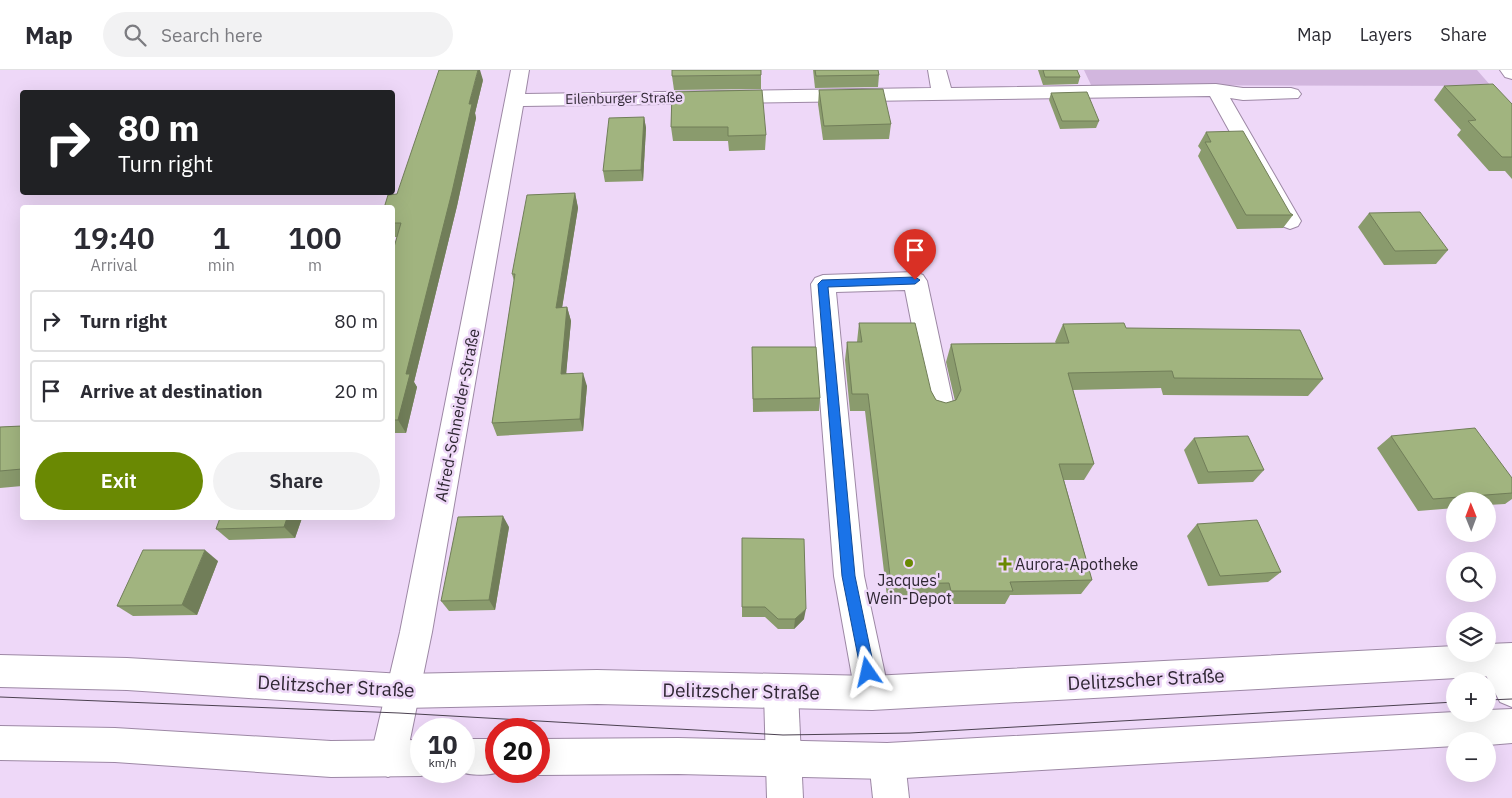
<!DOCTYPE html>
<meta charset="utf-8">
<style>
:root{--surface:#fff;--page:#f2f2f3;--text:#2b2b33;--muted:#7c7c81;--line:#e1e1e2;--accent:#6a8903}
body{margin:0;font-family:"IBM Plex Sans",sans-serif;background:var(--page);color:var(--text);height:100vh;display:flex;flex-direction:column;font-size:19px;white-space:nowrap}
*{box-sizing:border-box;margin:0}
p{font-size:16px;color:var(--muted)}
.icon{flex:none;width:28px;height:28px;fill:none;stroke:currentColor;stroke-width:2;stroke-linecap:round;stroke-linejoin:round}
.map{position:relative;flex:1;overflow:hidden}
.details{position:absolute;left:20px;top:135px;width:375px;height:315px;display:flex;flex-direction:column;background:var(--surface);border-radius:5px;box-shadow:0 5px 20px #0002}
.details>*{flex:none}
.hud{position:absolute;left:20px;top:20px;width:375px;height:105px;border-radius:5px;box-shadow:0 5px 20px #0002;background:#202124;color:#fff;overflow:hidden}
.needle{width:32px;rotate:359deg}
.controls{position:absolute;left:1446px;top:422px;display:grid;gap:10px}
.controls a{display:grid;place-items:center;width:50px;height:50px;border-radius:50%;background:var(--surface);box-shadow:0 5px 20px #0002;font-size:25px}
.speed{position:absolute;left:410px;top:648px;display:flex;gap:10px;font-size:25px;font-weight:700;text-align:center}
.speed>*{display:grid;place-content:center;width:65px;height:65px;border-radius:50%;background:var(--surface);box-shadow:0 5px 20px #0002;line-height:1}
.speed small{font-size:12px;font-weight:400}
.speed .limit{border:8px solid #d22;background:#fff;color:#111}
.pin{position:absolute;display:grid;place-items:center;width:42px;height:42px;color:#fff;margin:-51px -21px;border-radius:50% 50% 50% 0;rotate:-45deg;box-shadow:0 0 5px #0007}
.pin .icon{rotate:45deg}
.me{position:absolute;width:55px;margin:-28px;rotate:349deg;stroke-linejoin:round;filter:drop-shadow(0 0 4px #0008)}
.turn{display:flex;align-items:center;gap:18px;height:105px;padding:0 15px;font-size:22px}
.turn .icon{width:65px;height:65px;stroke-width:2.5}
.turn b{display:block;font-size:35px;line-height:42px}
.eta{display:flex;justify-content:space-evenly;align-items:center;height:85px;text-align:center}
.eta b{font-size:30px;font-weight:600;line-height:35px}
.cta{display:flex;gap:10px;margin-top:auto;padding:10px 15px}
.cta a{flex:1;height:58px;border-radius:30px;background:var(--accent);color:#fff;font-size:20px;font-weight:600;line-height:58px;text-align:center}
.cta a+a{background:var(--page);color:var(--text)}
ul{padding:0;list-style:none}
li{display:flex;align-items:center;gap:15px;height:62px;margin:0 10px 8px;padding:0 5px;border:2px solid var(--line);border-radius:5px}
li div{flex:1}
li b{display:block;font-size:19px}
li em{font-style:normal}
header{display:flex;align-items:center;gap:30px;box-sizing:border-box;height:70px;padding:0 25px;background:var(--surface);border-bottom:1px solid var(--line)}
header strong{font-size:24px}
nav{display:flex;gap:28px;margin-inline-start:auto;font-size:18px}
.search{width:350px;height:45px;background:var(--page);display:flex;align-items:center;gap:12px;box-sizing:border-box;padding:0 18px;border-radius:28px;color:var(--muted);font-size:19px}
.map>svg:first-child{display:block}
</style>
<header>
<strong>Map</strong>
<div class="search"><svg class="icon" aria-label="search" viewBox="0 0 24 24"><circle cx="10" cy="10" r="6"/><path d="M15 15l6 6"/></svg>Search here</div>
<nav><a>Map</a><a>Layers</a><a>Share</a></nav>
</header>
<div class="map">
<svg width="1512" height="728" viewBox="0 0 1512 728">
<rect width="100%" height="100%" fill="#eed8f8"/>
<path fill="#d2b6de" d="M 1084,0 L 1477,0 L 1491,16 L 1091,15 Z"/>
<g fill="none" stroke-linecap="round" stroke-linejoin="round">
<defs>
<g id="minor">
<path d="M 511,0 L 529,0 L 525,24 L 931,18 L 928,0 L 946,0 L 951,18 L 1216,14 L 1243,18 L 1291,18 L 1298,20 L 1301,24 L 1298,28 L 1243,30 L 1230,28 L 1301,151 L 1298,156 L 1290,159 L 1282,156 L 1210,26 L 523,36 L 432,562 L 406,689 L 400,701 L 388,707 L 376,701 L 370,689 L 400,562 Z"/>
<path d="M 1500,0 L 1512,0 L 1512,9 L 1505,7 Z"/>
<path d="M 915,202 L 923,205 L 927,211 L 954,337 L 950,345 L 941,348 L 932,345 L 928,337 L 905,220 L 836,222 L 864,506 L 889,623 L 884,635 L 872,640 L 860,635 L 855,623 L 834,506 L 811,214 L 815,208 L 823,205 Z"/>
<path d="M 1494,574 L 1506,579 L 1512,589 L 1512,637 L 1500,632 L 1478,590 L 1480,584 L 1488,584 L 1488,577 Z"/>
<path d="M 781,606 L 793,611 L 798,623 L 803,728 L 767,728 L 764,623 L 769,611 Z"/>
<path d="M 887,673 L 899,679 L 905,691 L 909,728 L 873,728 L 869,691 L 875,679 Z"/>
</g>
<g id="major">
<path d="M 1512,573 L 1512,605 L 872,640 L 597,634 L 403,638 L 127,620 L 0,617 L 0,585 L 127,588 L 403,604 L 597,600 L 872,606 L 1455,576 L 1455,584 L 1488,584 L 1488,574 Z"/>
<path d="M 1512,639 L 1512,673 L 1488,675 L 1488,671 L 1455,671 L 1455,676 L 887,709 L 678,704 L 539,705 L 531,701 L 539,701 L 539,669 L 678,668 L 887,673 L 1455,642 L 1455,644 L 1488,644 L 1488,640 Z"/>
<path d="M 0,656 L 115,658 L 331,671 L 421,670 L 421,701 L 431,701 L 421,706 L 331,707 L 115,692 L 0,690 Z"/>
<path d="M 464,669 L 496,669 L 496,701 L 501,701 C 491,706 469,706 459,701 L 464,701 Z"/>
</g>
</defs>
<use href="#minor" stroke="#9d88a5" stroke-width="2"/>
<use href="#major" stroke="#9d88a5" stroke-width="2"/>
<use href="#minor" fill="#fff" fill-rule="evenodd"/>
<use href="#major" fill="#fff" fill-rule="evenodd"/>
<g stroke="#4b4150" stroke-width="1">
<path d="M 0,627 L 399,643 L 783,665 L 910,663 L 1455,632"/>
<path d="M 1488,630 L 1512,629"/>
</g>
</g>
<g fill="#8a9b6d">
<path d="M 813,0 L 878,0 L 879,5 L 878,17 L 815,18 Z"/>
<path d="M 1038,0 L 1077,0 L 1080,7 L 1078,14 L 1043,15 Z"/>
<path d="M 761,5 L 761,19 L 674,20 L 672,6 Z"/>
<path d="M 483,10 L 475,43 L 476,48 L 457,136 L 414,312 L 417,317 L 406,363 L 392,363 L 392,183 L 397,167 L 392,167 L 392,138 L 397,124 Z"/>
<path d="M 1444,16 L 1512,34 L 1512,109 L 1505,101 L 1489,101 L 1457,65 L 1461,60 L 1434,30 Z"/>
<path d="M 819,20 L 891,54 L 889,69 L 823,70 L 818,34 Z"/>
<path d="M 672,22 L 766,65 L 765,80 L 729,81 L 728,71 L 673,71 L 671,57 Z"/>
<path d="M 1051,23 L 1099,51 L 1096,58 L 1060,59 L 1049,30 Z"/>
<path d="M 644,47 L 646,58 L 643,111 L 605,112 L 603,101 Z"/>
<path d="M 1206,62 L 1290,143 L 1293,145 L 1283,158 L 1237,159 L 1198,86 L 1201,80 L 1198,76 Z"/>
<path d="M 575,123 L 578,138 L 562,237 L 567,237 L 571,251 L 566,303 L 587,316 L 583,361 L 497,366 L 492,353 L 514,211 L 512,204 Z"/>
<path d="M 1369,143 L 1448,180 L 1436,194 L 1384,195 L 1358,157 Z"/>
<path d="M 859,253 L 931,321 L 936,330 L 946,333 L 955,331 L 946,292 L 951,274 L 1056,273 L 1055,272 L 1063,254 L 1126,258 L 1323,309 L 1308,326 L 1163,325 L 1161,318 L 1073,320 L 1094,394 L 1084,410 L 1064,410 L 1092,510 L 1081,524 L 1010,525 L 1005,534 L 944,534 L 943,526 L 887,527 L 865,341 L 850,341 L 845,290 L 847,272 L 857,272 Z"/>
<path d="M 752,277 L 820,328 L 819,341 L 753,342 Z"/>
<path d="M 22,356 L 22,416 L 0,418 L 0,357 Z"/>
<path d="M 1391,366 L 1512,408 L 1512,429 L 1505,434 L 1488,435 L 1488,431 L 1455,431 L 1455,438 L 1418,441 L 1377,378 Z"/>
<path d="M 1194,368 L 1264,400 L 1253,412 L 1198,414 L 1184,380 Z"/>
<path d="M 302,448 L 295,468 L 229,470 L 216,459 Z"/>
<path d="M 1197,454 L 1281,502 L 1268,512 L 1208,516 L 1187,466 Z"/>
<path d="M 509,457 L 495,540 L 449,541 L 441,531 Z"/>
<path d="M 742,468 L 804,549 L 794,559 L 778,559 L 765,547 L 742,547 Z"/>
<path d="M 218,491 L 197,545 L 133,546 L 117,536 Z"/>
</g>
<g fill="#717e59">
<path d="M 478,0 L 480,0 L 483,10 L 475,43 L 476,48 L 457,136 L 414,312 L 417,317 L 406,363 L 398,350 L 406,304 L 469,34 Z"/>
<path d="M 644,47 L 646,58 L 643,111 L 641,100 Z"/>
<path d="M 575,123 L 578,138 L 560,251 L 556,238 Z"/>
<path d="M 567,237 L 571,251 L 565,317 L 561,304 Z"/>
<path d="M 583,303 L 587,316 L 583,361 L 580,349 Z"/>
<path d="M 503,446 L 509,457 L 495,540 L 489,530 Z"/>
<path d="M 287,448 L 302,448 L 295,468 L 284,457 Z"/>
<path d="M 205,480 L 218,491 L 197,545 L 182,535 Z"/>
<path d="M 806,539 L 804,549 L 794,559 L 795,549 Z"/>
</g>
<g fill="#a1b47f" stroke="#717e59">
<path d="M 439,0 L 478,0 L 469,34 L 472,34 L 452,122 L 406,304 L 410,304 L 398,350 L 392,350 L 392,184 L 401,153 L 392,153 L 392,138 L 384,138 L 388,125 L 397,124 Z"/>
<path d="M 672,0 L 761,0 L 761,5 L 672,6 Z"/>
<path d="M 815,0 L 878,0 L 879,5 L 816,6 Z"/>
<path d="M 1043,0 L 1077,0 L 1080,7 L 1045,7 Z"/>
<path d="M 1493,14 L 1512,34 L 1512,87 L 1502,87 L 1468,51 L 1476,50 L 1444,16 Z"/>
<path d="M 883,19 L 891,54 L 824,56 L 819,20 Z"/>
<path d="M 762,20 L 766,65 L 728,66 L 728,57 L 671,57 L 672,22 Z"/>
<path d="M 1087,22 L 1099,51 L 1062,51 L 1051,23 Z"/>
<path d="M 644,47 L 641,100 L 603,101 L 609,48 Z"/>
<path d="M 1243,61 L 1290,143 L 1293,145 L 1246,145 L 1205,72 L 1211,72 L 1206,62 Z"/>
<path d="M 575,123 L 556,238 L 567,237 L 561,304 L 583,303 L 580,349 L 492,353 L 515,204 L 512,204 L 527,125 Z"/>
<path d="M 1420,142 L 1448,180 L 1395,181 L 1369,143 Z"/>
<path d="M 859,253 L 915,253 L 931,321 L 936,330 L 946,333 L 956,330 L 961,320 L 951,274 L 1069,273 L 1063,254 L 1124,253 L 1126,258 L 1300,260 L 1323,309 L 1174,308 L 1172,301 L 1068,303 L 1094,394 L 1059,394 L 1092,510 L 1010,512 L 1013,521 L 951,521 L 949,513 L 891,514 L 868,324 L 852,324 L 847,272 L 862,272 Z"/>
<path d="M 752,277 L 816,277 L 820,328 L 753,329 Z"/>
<path d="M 22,356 L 22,399 L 0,401 L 0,357 Z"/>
<path d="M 1475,358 L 1512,408 L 1512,423 L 1433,429 L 1391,366 Z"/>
<path d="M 1248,366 L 1264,400 L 1208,402 L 1194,368 Z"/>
<path d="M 503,446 L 489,530 L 441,531 L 458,447 Z"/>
<path d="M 220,448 L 287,448 L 284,457 L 216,459 Z"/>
<path d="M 1257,450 L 1281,502 L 1220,506 L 1197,454 Z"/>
<path d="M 742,468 L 804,469 L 806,539 L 795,549 L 778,549 L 765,537 L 742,537 Z"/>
<path d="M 143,480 L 205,480 L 182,535 L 117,536 Z"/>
</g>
<path fill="#1a73e8" stroke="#114b97" d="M 915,207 L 920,210 L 915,214 L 828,217 L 855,506 L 875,602 L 873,607 L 868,609 L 863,607 L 861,602 L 842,506 L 818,214 L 822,210 Z"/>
<g fill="#6a8903" stroke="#eed8f8" stroke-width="2">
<circle cx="909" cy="493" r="5"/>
<path d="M1002.5 486.5h5v5h5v5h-5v5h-5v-5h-5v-5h5z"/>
</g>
<g text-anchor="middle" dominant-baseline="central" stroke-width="5" stroke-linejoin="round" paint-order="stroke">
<g font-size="14" fill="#2f2733" stroke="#eed8f8">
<text transform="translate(624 28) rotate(-1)">Eilenburger Straße</text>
</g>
<g font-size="16" fill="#2f2733" stroke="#eed8f8">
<text transform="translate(457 345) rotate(-79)">Alfred-Schneider-Straße</text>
</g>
<g font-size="16" fill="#2f2733" stroke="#eed8f8" text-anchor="start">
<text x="1015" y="494">Aurora-Apotheke</text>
<text x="909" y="510" text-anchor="middle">Jacques'<tspan x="909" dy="18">Wein-Depot</tspan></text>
</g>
<g font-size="19" fill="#2f2733" stroke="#eed8f8">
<text transform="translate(1146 609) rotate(-3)">Delitzscher Straße</text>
<text transform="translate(336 616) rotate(3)">Delitzscher Straße</text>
<text transform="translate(741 621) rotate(1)">Delitzscher Straße</text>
</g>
</g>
</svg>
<div class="controls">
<a><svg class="needle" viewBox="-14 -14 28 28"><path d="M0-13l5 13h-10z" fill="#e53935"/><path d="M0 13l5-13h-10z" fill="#7c7c81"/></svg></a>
<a><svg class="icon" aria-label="search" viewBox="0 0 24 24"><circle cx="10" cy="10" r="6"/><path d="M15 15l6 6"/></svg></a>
<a><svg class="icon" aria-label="layers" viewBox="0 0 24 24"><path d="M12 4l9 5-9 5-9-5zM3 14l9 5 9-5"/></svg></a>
<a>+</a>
<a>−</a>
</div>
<div class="speed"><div>10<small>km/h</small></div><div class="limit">20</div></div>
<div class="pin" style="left:915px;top:210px;background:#d93025"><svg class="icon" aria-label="arrive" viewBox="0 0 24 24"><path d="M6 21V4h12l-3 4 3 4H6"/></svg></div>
<svg class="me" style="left:868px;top:602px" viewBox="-20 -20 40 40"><path d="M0-17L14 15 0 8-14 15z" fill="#1a73e8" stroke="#fff" stroke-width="4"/></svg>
<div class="hud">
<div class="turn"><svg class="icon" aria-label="right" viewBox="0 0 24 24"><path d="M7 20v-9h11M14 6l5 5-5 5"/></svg><div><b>80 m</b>Turn right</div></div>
</div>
<section class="details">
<div class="eta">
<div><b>19:40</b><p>Arrival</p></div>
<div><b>1</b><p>min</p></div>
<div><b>100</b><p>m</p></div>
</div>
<ul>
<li><svg class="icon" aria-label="right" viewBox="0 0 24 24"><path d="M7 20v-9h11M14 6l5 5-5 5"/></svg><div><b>Turn right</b></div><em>80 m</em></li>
<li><svg class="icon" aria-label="arrive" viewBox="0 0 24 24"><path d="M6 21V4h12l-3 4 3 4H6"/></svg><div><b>Arrive at destination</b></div><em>20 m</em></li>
</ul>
<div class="cta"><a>Exit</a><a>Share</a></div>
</section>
</div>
